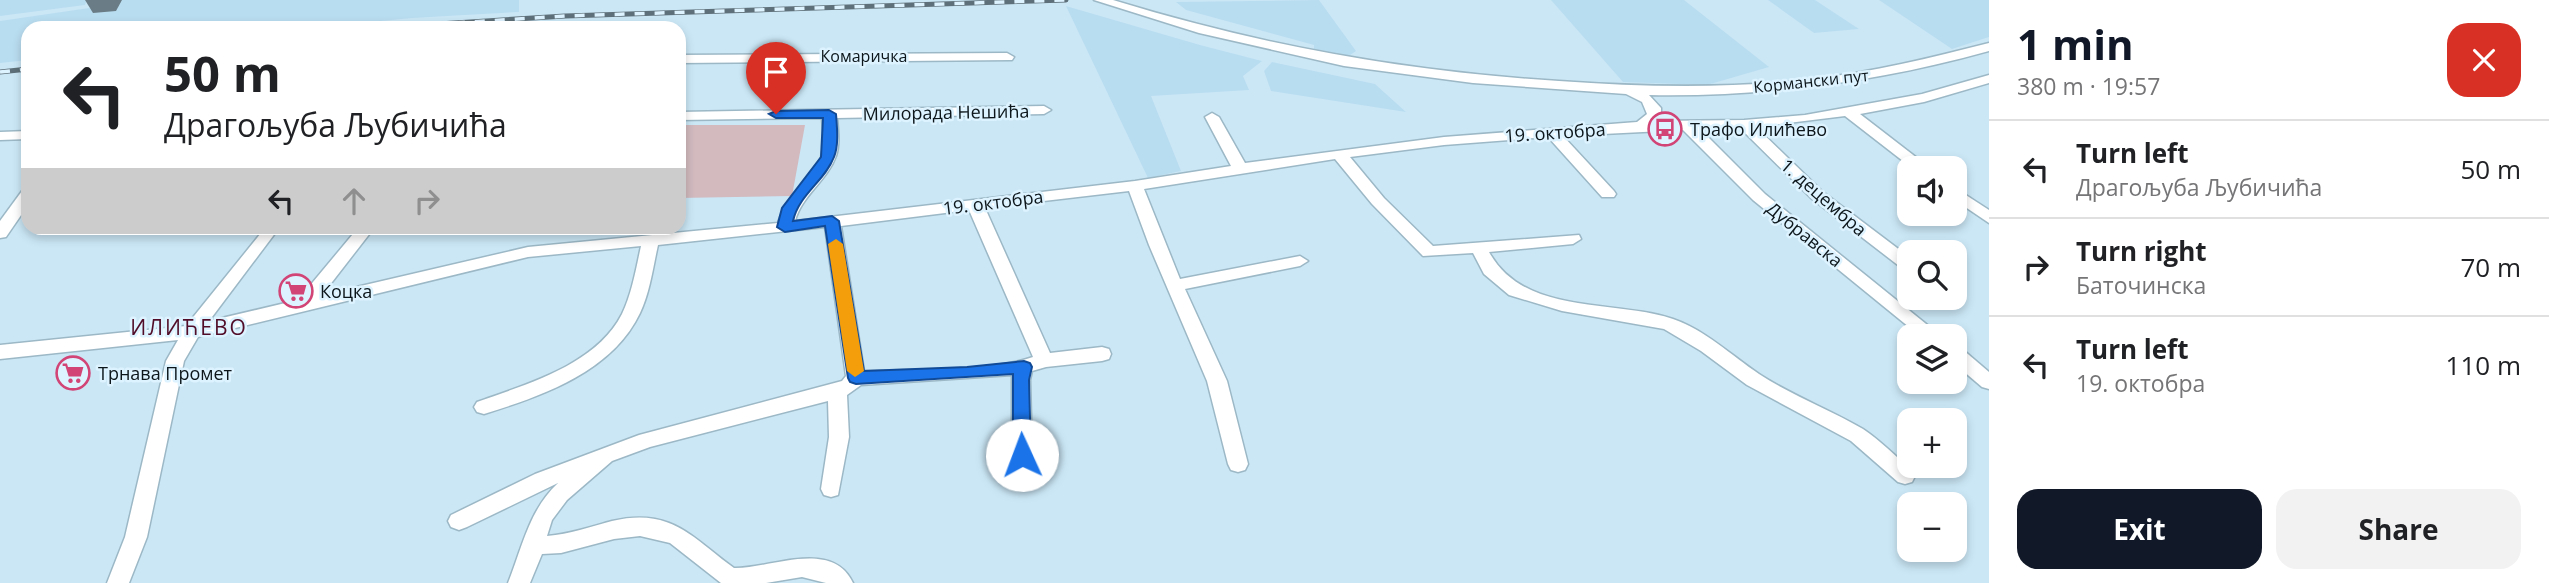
<!DOCTYPE html>
<meta charset="utf-8">
<style>
:root{--surface:#fff;--page:#f2f2f2;--text:#202124;--muted:#757577;--line:#e0e0e0;--accent:#111827}
body{margin:0;font-family:"Open Sans",sans-serif;background:var(--page);color:var(--text);height:100vh;display:flex;flex-direction:column;font-size:26px;white-space:nowrap}
*{box-sizing:border-box;margin:0}
p{font-size:23px;color:var(--muted)}
.icon{flex:none;width:38px;height:38px;fill:none;stroke:currentColor;stroke-width:2;stroke-linecap:round;stroke-linejoin:round}
.map{position:relative;flex:1;overflow:hidden}
.sheet{display:flex;flex-direction:column;background:var(--surface);width:560px}
.sheet>*{flex:none}
.top-card{position:absolute;left:21px;top:21px;width:665px;height:214px;border-radius:21px;box-shadow:0 4px 10px #0003;background:#fff;color:var(--text);overflow:hidden}
.controls{position:absolute;left:1897px;top:156px;display:grid;gap:14px}
.controls a{display:grid;place-items:center;width:70px;height:70px;border-radius:14px;background:var(--surface);box-shadow:0 4px 10px #0003;font-size:35px}
.pin{position:absolute;display:grid;place-items:center;width:60px;height:60px;color:#fff;margin:-72px -30px;border-radius:50% 50% 50% 0;rotate:-45deg;box-shadow:0 0 7px #0007}
.pin .icon{rotate:45deg}
.me{position:absolute;width:77px;margin:-38px;rotate:358deg;stroke-linejoin:round;filter:drop-shadow(0 0 5px #0008)}
.turn{display:flex;align-items:center;gap:24px;height:147px;padding:0 28px;font-size:32px}
.turn .icon{width:91px;height:91px;stroke-width:2.5}
.turn b{display:block;font-size:49px;line-height:60px}
.lanes{display:flex;align-items:center;height:66px;padding:0 28px;background:#0003;justify-content:center;gap:35px;direction:ltr}
.lanes .off{opacity:.35}
.round{display:grid;place-items:center;flex:none;width:74px;height:74px;border-radius:21px;background:var(--page)}
.overview{display:flex;align-items:center;justify-content:space-between;height:119px;padding:0 28px}
h1{font-size:42px;font-weight:700;line-height:52px;color:var(--accent)}
.button{display:flex;gap:14px;margin-top:auto;padding:14px 28px}
.button a{flex:1;height:80px;border-radius:21px;background:var(--accent);color:#fff;font-size:28px;font-weight:700;line-height:80px;text-align:center}
.button a+a{background:var(--page);color:var(--text)}
ul{padding:0;list-style:none}
li{display:flex;align-items:center;gap:21px;height:98px;padding:0 28px;border-top:2px solid var(--line)}
li div{flex:1}
li b{display:block;font-size:26px}
li em{font-style:normal}
main{display:flex;flex:1;min-height:0}
.map>svg:first-child{display:block}
</style>
<main>
<div class="map">
<svg width="1989" height="583" viewBox="0 0 1989 583">
<rect width="100%" height="100%" fill="#cbe7f6"/>
<g fill="#b9ddf0">
<path d="M 0,0 L 87,0 L 85,5 L 0,16 Z"/>
<path d="M 101,0 L 519,0 L 519,12 L 412,18 L 309,28 L 28,28 L 28,60 L 0,63 L 0,21 L 96,7 Z"/>
<path d="M 1319,0 L 1356,51 L 1346,58 L 1314,51 L 1314,45 L 1186,10 L 1176,2 Z"/>
<path d="M 1551,0 L 1684,0 L 1769,67 L 1707,85 L 1623,82 Z"/>
<path d="M 1768,0 L 1815,0 L 1859,29 L 1814,33 Z"/>
<path d="M 1879,0 L 1989,0 L 1989,37 L 1952,49 Z"/>
<path d="M 1066,6 L 1200,45 L 1262,61 L 1243,76 L 1249,90 L 1151,96 L 1181,171 L 1148,178 Z"/>
<path d="M 1272,62 L 1375,84 L 1406,112 L 1271,91 L 1264,71 Z"/>
</g>
<path fill="#d2babf" d="M 679,125 L 805,125 L 792,196 L 679,198 Z"/>
<g fill="none" stroke-linecap="round" stroke-linejoin="round">
<defs>
<g id="minor">
<path d="M 1094,0 L 1113,0 C 1264,46 1402,71 1559,81 C 1644,87 1728,89 1813,79 C 1873,72 1930,58 1989,43 L 1989,51 C 1878,82 1765,97 1649,95 L 1661,108 L 1661,115 L 1655,121 L 1744,120 L 1805,115 L 1922,94 L 1989,75 L 1989,83 L 1924,102 L 1860,114 L 1930,168 L 1912,168 L 1845,116 L 1756,127 L 1823,192 L 1909,257 L 1909,271 L 1903,269 L 1811,198 L 1740,128 L 1700,129 L 1765,194 L 1941,336 L 1920,336 L 1753,200 L 1683,130 L 1563,136 L 1614,191 L 1616,194 L 1614,197 L 1602,197 L 1548,137 L 1444,145 L 1350,157 L 1384,198 L 1433,246 L 1579,235 L 1581,239 L 1573,244 L 1489,252 C 1524,316 1613,299 1673,319 C 1705,330 1731,355 1759,374 C 1791,395 1829,409 1863,429 C 1880,440 1896,457 1912,470 L 1915,476 L 1912,482 L 1905,484 L 1898,482 L 1851,441 L 1747,385 L 1701,351 L 1664,329 L 1562,311 L 1509,295 L 1484,274 L 1473,253 L 1423,256 L 1372,204 L 1335,159 L 1144,189 L 1180,279 L 1300,256 L 1308,261 L 1300,266 L 1185,289 L 1227,381 L 1248,464 L 1245,470 L 1238,472 L 1231,470 L 1228,464 L 1207,381 L 1149,245 L 1129,191 L 985,208 L 1050,353 L 1102,347 L 1109,349 L 1111,354 L 1109,359 L 1102,361 L 1046,367 L 1032,371 L 1030,380 L 1032,455 L 1029,461 L 1022,463 L 1015,461 L 1012,455 L 1012,375 L 861,385 L 847,395 L 849,437 L 838,495 L 831,497 L 824,495 L 821,489 L 829,437 L 828,401 L 650,447 L 612,461 L 567,500 L 552,520 L 547,536 C 570,534 590,527 612,521 C 672,507 692,538 734,568 C 770,569 832,538 853,583 L 826,583 L 802,577 L 766,583 L 721,583 L 670,543 L 640,536 L 614,539 L 561,553 L 542,554 L 530,583 L 508,583 C 522,548 529,510 558,483 L 467,527 L 459,530 L 451,527 L 448,521 L 451,515 L 535,474 L 639,435 L 842,381 L 846,376 L 825,227 L 658,245 C 653,267 650,292 640,313 C 612,372 542,396 484,414 L 477,412 L 474,407 L 477,402 C 527,384 596,365 622,314 C 632,293 636,269 641,246 L 528,257 L 198,337 L 184,361 L 147,537 L 129,583 L 107,583 L 125,537 L 166,361 L 178,340 L 0,359 L 0,345 L 186,326 L 265,228 L 274,228 L 276,232 L 209,321 L 298,300 L 358,228 L 374,228 L 322,295 L 528,247 L 778,223 C 786,195 811,182 821,157 C 825,145 823,130 822,118 L 679,120 L 679,112 L 1044,106 L 1051,110 L 1044,114 L 837,118 C 838,130 840,144 836,156 C 827,181 802,195 795,221 L 1135,181 L 1231,166 L 1205,117 L 1212,113 L 1219,117 L 1245,163 L 1444,137 L 1637,122 L 1647,114 L 1642,102 L 1626,94 L 1473,83 L 1344,66 L 1199,33 ZM 969,210 L 1033,357 C 990,372 912,369 864,371 L 841,226 Z"/>
<path d="M 1007,53 L 1014,57 L 1012,60 L 679,63 L 679,55 Z"/>
<path d="M 28,131 L 28,139 L 0,140 L 0,132 Z"/>
<path d="M 1955,188 L 1989,210 L 1989,223 L 1955,200 Z"/>
<path d="M 28,189 L 28,205 L 6,237 L 0,238 L 0,221 L 22,191 Z"/>
<path d="M 1955,347 L 1962,349 L 1989,372 L 1989,389 L 1982,387 L 1955,364 Z"/>
</g>
</defs>
<use href="#minor" stroke="#9cb8c6" stroke-width="3"/>
<use href="#minor" fill="#fff" fill-rule="evenodd"/>
<defs>
<g id="rail">
<path d="M 375,28 L 565,16 L 1066,0"/>
<path d="M 0,72 L 28,69"/>
</g>
</defs>
<use href="#rail" stroke="#5e7079" stroke-width="5"/>
<use href="#rail" stroke="#ddf3ff" stroke-width="3.5" stroke-dasharray="10" stroke-linecap="butt"/>
</g>
<path fill="#6a7d86" d="M 85,0 L 122,0 L 116,11 L 93,13 Z"/>
<path fill="#1a73e8" stroke="#114b97" stroke-width="2" d="M 829,110 L 836,114 C 837,127 839,145 834,157 C 825,181 799,194 793,221 L 832,216 L 839,221 L 864,371 L 967,367 L 1024,361 L 1030,363 L 1032,367 L 1029,380 L 1031,455 L 1028,460 L 1022,462 L 1015,460 L 1013,455 L 1013,374 L 856,384 L 850,382 L 848,378 L 825,226 L 785,232 L 777,227 L 782,208 L 821,157 L 823,118 L 776,118 L 769,114 L 776,111 Z"/>
<path fill="#f59e0b" d="M 836,239 L 843,244 L 864,371 L 855,377 L 847,371 L 828,244 Z"/>
<defs>
<symbol id="bus-ring" viewBox="-11 -11 22 22"><circle r="9.5" fill="#ddf3ff" stroke="#d14475" stroke-width="1.5"/><path d="M-5-6H5V4H4V6H2V4H-2V6H-4V4H-5ZM-3.5-4V0h7V-4ZM-3.5 1.2v1.5H-2V1.2ZM2 1.2v1.5H3.5V1.2Z" fill="#d14475"/></symbol>
<symbol id="supermarket-ring" viewBox="-11 -11 22 22"><circle r="9.5" fill="#ddf3ff" stroke="#d14475" stroke-width="1.5"/><path d="M-6-5.5h2.5l.6 2H6L4.5 2H-2.5L-4.4-4H-6ZM-1.5 3.2a1.3 1.3 0 1 0 .1 0ZM3 3.2a1.3 1.3 0 1 0 .1 0Z" fill="#d14475"/></symbol>
</defs>
<g fill-rule="evenodd">
<use href="#bus-ring" x="1646" y="110" width="38" height="38"/>
<use href="#supermarket-ring" x="277" y="272" width="38" height="38"/>
<use href="#supermarket-ring" x="54" y="354" width="38" height="38"/>
</g>
<g text-anchor="middle" dominant-baseline="central" stroke-width="5" stroke-linejoin="round" paint-order="stroke">
<g font-size="16" fill="#0c161b" stroke="#ddf3ff">
<text x="864" y="56">Комаричка</text>
<text transform="translate(1811 81) rotate(-6)">Кормански пут</text>
</g>
<g font-size="18" fill="#0c161b" stroke="#ddf3ff">
<text transform="translate(946 112) rotate(-1)">Милорада Нешића</text>
<text transform="translate(1555 132) rotate(-4)">19. октобра</text>
<text transform="translate(1824 197) rotate(41)">1. децембра</text>
<text transform="translate(993 202) rotate(-7)">19. октобра</text>
<text transform="translate(1805 234) rotate(39)">Дубравска</text>
</g>
<g font-size="18" fill="#0c161b" stroke="#ddf3ff" text-anchor="start">
<text x="1690" y="129">Трафо Илићево</text>
<text x="320" y="291">Коцка</text>
<text x="98" y="373">Трнава Промет</text>
</g>
<g font-size="21" letter-spacing="2" fill="#510d27" stroke="#ddf3ff">
<text x="189" y="327">ИЛИЋЕВО</text>
</g>
</g>
</svg>
<div class="controls">
<a><svg class="icon" aria-label="sound" viewBox="0 0 24 24"><path d="M4 9h4l5-4v14l-5-4H4zM17 9q2 3 0 6"/></svg></a>
<a><svg class="icon" aria-label="search" viewBox="0 0 24 24"><circle cx="10" cy="10" r="6"/><path d="M15 15l6 6"/></svg></a>
<a><svg class="icon" aria-label="layers" viewBox="0 0 24 24"><path d="M12 4l9 5-9 5-9-5zM3 14l9 5 9-5"/></svg></a>
<a>+</a>
<a>−</a>
</div>
<div class="pin" style="left:776px;top:114px;background:#d93025"><svg class="icon" aria-label="arrive" viewBox="0 0 24 24"><path d="M6 21V4h12l-3 4 3 4H6"/></svg></div>
<svg class="me" style="left:1022px;top:455px" viewBox="-20 -20 40 40"><circle r="19" fill="#fff"/><path d="M0-13L10 11 0 6-10 11z" fill="#1a73e8"/></svg>
<div class="top-card">
<div class="turn"><svg class="icon" aria-label="left" viewBox="0 0 24 24"><path d="M17 20v-9H6M10 6l-5 5 5 5"/></svg><div><b>50 m</b>Драгољуба Љубичића</div></div>
<div class="lanes"><svg class="icon" aria-label="left" viewBox="0 0 24 24"><path d="M17 20v-9H6M10 6l-5 5 5 5"/></svg><svg class="icon off" aria-label="ahead" viewBox="0 0 24 24"><path d="M12 20V5M6 11l6-6 6 6"/></svg><svg class="icon off" aria-label="right" viewBox="0 0 24 24"><path d="M7 20v-9h11M14 6l5 5-5 5"/></svg></div>
</div>
</div>
<section class="sheet">
<div class="overview"><div><h1>1 min</h1><p>380 m · 19:57</p></div><a class="round" style="background:#d93025;color:#fff"><svg class="icon" aria-label="close" viewBox="0 0 24 24"><path d="M6 6l12 12M18 6L6 18"/></svg></a></div>
<ul>
<li><svg class="icon" aria-label="left" viewBox="0 0 24 24"><path d="M17 20v-9H6M10 6l-5 5 5 5"/></svg><div><b>Turn left</b><p>Драгољуба Љубичића</p></div><em>50 m</em></li>
<li><svg class="icon" aria-label="right" viewBox="0 0 24 24"><path d="M7 20v-9h11M14 6l5 5-5 5"/></svg><div><b>Turn right</b><p>Баточинска</p></div><em>70 m</em></li>
<li><svg class="icon" aria-label="left" viewBox="0 0 24 24"><path d="M17 20v-9H6M10 6l-5 5 5 5"/></svg><div><b>Turn left</b><p>19. октобра</p></div><em>110 m</em></li>
</ul>
<div class="button"><a>Exit</a><a>Share</a></div>
</section>
</main>
